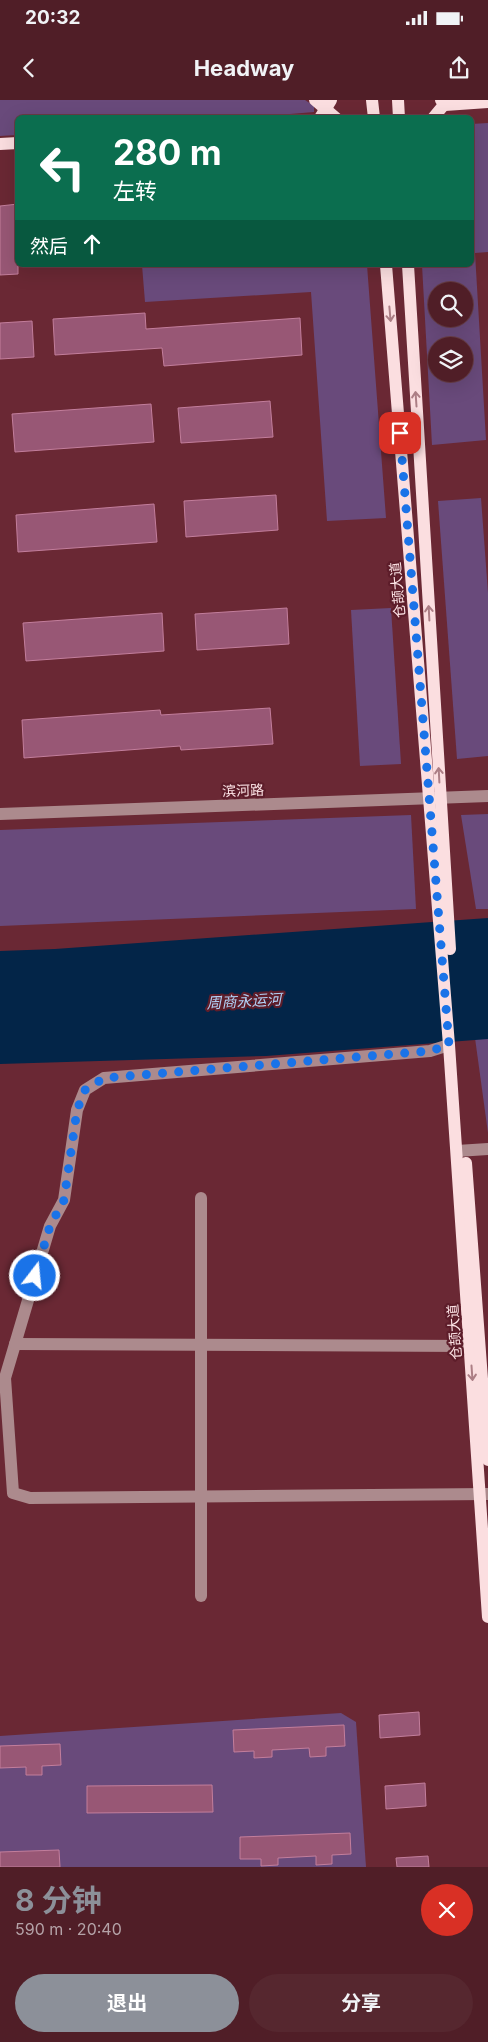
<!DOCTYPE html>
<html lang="zh">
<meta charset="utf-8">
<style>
:root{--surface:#501e27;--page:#56272f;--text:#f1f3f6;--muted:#b4a2a7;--line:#673c44;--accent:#8c9099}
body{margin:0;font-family:Inter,"Noto Sans SC",sans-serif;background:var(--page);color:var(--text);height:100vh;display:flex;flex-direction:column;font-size:19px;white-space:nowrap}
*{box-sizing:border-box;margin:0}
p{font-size:16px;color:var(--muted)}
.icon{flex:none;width:28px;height:28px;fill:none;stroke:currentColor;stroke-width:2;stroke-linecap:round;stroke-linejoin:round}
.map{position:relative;height:1767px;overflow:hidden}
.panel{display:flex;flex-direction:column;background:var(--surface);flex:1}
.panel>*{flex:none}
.hud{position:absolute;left:15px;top:15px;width:459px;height:152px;border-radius:8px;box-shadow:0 5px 20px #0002,0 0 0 1px var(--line);background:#0b6e4f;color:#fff;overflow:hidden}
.controls{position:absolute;left:428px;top:182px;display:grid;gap:10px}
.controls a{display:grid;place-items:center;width:45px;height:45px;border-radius:50%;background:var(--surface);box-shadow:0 5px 20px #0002,0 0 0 1px var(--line);font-size:25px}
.pin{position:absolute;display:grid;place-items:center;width:42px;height:42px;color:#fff;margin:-21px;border-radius:10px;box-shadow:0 2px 8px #0006}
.me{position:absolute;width:55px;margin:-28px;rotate:16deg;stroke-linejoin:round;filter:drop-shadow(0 0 4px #0008)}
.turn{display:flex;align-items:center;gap:18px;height:105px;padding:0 15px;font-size:22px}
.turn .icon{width:65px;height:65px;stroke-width:2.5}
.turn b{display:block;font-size:35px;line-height:42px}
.then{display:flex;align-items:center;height:48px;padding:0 15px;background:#0003;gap:10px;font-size:19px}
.round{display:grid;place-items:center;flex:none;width:52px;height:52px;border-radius:26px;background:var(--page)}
.headline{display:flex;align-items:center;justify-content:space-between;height:85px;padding:0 15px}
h1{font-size:30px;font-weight:700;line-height:38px;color:var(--accent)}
.action{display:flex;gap:10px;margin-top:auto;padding:10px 15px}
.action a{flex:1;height:58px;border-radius:30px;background:var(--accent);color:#fff;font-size:20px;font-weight:700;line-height:58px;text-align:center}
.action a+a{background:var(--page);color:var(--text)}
.status{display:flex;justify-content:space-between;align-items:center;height:35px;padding:0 25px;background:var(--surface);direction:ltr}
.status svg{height:14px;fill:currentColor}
header{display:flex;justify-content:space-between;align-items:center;height:65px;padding:0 15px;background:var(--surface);font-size:22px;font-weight:700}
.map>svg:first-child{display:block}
</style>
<div class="status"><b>20:32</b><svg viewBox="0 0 49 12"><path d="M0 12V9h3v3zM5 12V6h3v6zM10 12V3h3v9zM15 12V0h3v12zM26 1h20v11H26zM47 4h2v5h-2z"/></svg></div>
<header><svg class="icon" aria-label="back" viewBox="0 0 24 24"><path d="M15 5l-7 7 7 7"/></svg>Headway<svg class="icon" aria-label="share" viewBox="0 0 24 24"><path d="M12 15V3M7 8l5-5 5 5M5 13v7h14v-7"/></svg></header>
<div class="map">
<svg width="488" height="1767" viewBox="0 0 488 1767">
<rect width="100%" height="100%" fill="#6a2834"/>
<g fill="#694a7b" fill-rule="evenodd">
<path d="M 0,0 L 305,0 L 314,6 L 314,12 L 243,18 L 18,18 L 17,35 L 0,36 Z"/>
<path d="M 488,23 L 488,152 L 475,153 L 486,340 L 432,345 L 422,165 L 471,165 L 471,24 ZM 436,191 L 464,191 L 464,219 L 436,219 ZM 436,246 L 464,246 L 464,274 L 436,274 Z"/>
<path d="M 142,165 L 367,165 L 386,418 L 327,421 L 311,192 L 145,202 Z"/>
<path d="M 481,398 L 488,493 L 488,656 L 457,659 L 438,401 Z"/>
<path d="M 391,508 L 401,664 L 360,666 L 351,510 Z"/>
<path d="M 488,714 L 488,809 L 476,809 L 461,715 Z"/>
<path d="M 411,715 L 416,809 L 0,826 L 0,730 Z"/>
<path d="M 488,937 L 488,1033 L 475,938 Z"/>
<path d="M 341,1613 L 356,1622 L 366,1767 L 0,1767 L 0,1636 Z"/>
</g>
<path fill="#032548" d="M 488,818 L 488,939 L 266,956 L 0,964 L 0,851 L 55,849 Z"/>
<g fill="#985775" stroke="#c37e9c">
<path d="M 18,104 L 18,174 L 0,175 L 0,106 Z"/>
<path d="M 145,213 L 146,229 L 300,218 L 302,255 L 164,266 L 162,248 L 55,255 L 53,219 Z"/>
<path d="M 32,221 L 34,257 L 0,259 L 0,223 Z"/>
<path d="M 270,301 L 273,337 L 181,343 L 178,308 Z"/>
<path d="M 151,304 L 154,342 L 15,352 L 12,314 Z"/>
<path d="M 276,395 L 278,430 L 186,437 L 184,401 Z"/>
<path d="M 154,404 L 157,442 L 18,452 L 16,415 Z"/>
<path d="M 287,508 L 289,544 L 197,550 L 195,514 Z"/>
<path d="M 162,513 L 164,551 L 26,561 L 23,523 Z"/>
<path d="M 270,608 L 273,644 L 181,650 L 180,646 L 24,658 L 22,620 L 160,610 L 161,615 Z"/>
<path d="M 419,1612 L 420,1635 L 380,1638 L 379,1615 Z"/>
<path d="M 344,1625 L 345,1646 L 326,1647 L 326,1656 L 310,1657 L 309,1648 L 272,1650 L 272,1657 L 254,1658 L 254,1651 L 234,1652 L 233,1630 Z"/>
<path d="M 60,1644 L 61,1665 L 42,1666 L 42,1675 L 26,1675 L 26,1667 L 0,1668 L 0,1646 Z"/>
<path d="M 425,1683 L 426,1706 L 386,1709 L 385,1686 Z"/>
<path d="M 212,1685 L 213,1712 L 87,1713 L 87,1686 Z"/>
<path d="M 350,1733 L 351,1754 L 332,1755 L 332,1764 L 316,1765 L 316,1756 L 278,1758 L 278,1765 L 261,1766 L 261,1759 L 240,1759 L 240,1737 Z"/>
<path d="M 59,1750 L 60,1767 L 0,1767 L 0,1752 Z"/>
<path d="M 428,1756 L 429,1767 L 397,1767 L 396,1758 Z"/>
</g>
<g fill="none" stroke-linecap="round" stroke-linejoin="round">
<g stroke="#ac8a8d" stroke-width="12">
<path d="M 0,714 L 488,696"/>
<path d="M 449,945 L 430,951 L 104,978 L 85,990 L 77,1010 L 64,1100 L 50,1126 L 5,1278 L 13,1393 L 30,1398 L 488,1394"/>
<path d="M 457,1051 L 488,1049"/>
<path d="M 15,1244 L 470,1246"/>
<path d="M 201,1496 L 201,1098"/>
</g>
<g stroke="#fbdee0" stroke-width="12">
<path d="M 315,0 L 336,18"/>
<path d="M 372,0 L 374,18"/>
<path d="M 398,0 L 399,18"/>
<path d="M 441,0 L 445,5 L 488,2"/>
<path d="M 320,18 L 331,0"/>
<path d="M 433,18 L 448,0"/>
<path d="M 0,44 L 18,43"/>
<path d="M 386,165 L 449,945 L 488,1517"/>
<path d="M 408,165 L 450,849"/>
<path d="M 466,1063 L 488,1360"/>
</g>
</g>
<defs><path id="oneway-shaft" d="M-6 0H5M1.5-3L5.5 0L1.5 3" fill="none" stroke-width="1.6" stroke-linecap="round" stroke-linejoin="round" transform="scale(1.25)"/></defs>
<g stroke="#ac7e85">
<use href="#oneway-shaft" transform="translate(390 214) rotate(85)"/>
<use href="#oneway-shaft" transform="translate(416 299) rotate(-94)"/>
<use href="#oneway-shaft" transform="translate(429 513) rotate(-93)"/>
<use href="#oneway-shaft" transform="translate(439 675) rotate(-93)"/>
<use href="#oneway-shaft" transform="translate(472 1273) rotate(86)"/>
</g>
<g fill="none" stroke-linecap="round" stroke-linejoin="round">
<path stroke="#1a73e8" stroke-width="9" stroke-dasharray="0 16.2" d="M 35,1176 L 50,1126 L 64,1100 L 77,1010 L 85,990 L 104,978 L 430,951 L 449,945 L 400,333"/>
</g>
<g text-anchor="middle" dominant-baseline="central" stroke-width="4.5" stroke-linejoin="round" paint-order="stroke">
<g font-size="14" fill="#fde4e6" stroke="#5d1d2a">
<text transform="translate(397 490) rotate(-95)">仓颉大道</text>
<text transform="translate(243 690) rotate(-2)">滨河路</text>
<text transform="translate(454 1232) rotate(-94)">仓颉大道</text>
</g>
<g font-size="15" font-style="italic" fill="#b1d1f6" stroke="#5d1d2a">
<text transform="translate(244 901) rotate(-3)">周商永运河</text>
</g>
</g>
</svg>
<div class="controls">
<a><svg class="icon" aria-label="search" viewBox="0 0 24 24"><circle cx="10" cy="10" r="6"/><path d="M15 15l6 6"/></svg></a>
<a><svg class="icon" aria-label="layers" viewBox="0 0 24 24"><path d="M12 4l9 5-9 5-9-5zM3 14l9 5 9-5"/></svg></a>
</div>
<div class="pin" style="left:400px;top:333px;background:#d93025"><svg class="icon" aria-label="arrive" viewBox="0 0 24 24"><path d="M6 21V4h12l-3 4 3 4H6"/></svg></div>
<svg class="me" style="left:35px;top:1176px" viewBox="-20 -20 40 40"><circle r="17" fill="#1a73e8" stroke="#fff" stroke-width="3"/><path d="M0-11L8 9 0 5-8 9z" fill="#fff"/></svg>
<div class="hud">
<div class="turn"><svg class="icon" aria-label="left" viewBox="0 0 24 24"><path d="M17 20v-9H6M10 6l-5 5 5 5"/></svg><div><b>280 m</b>左转</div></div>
<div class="then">然后<svg class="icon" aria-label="ahead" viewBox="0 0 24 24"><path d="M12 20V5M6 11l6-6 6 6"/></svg></div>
</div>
</div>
<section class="panel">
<div class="headline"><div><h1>8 分钟</h1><p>590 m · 20:40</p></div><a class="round" style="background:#d93025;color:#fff"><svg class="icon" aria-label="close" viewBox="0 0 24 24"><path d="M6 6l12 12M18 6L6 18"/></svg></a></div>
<div class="action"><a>退出</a><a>分享</a></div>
</section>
